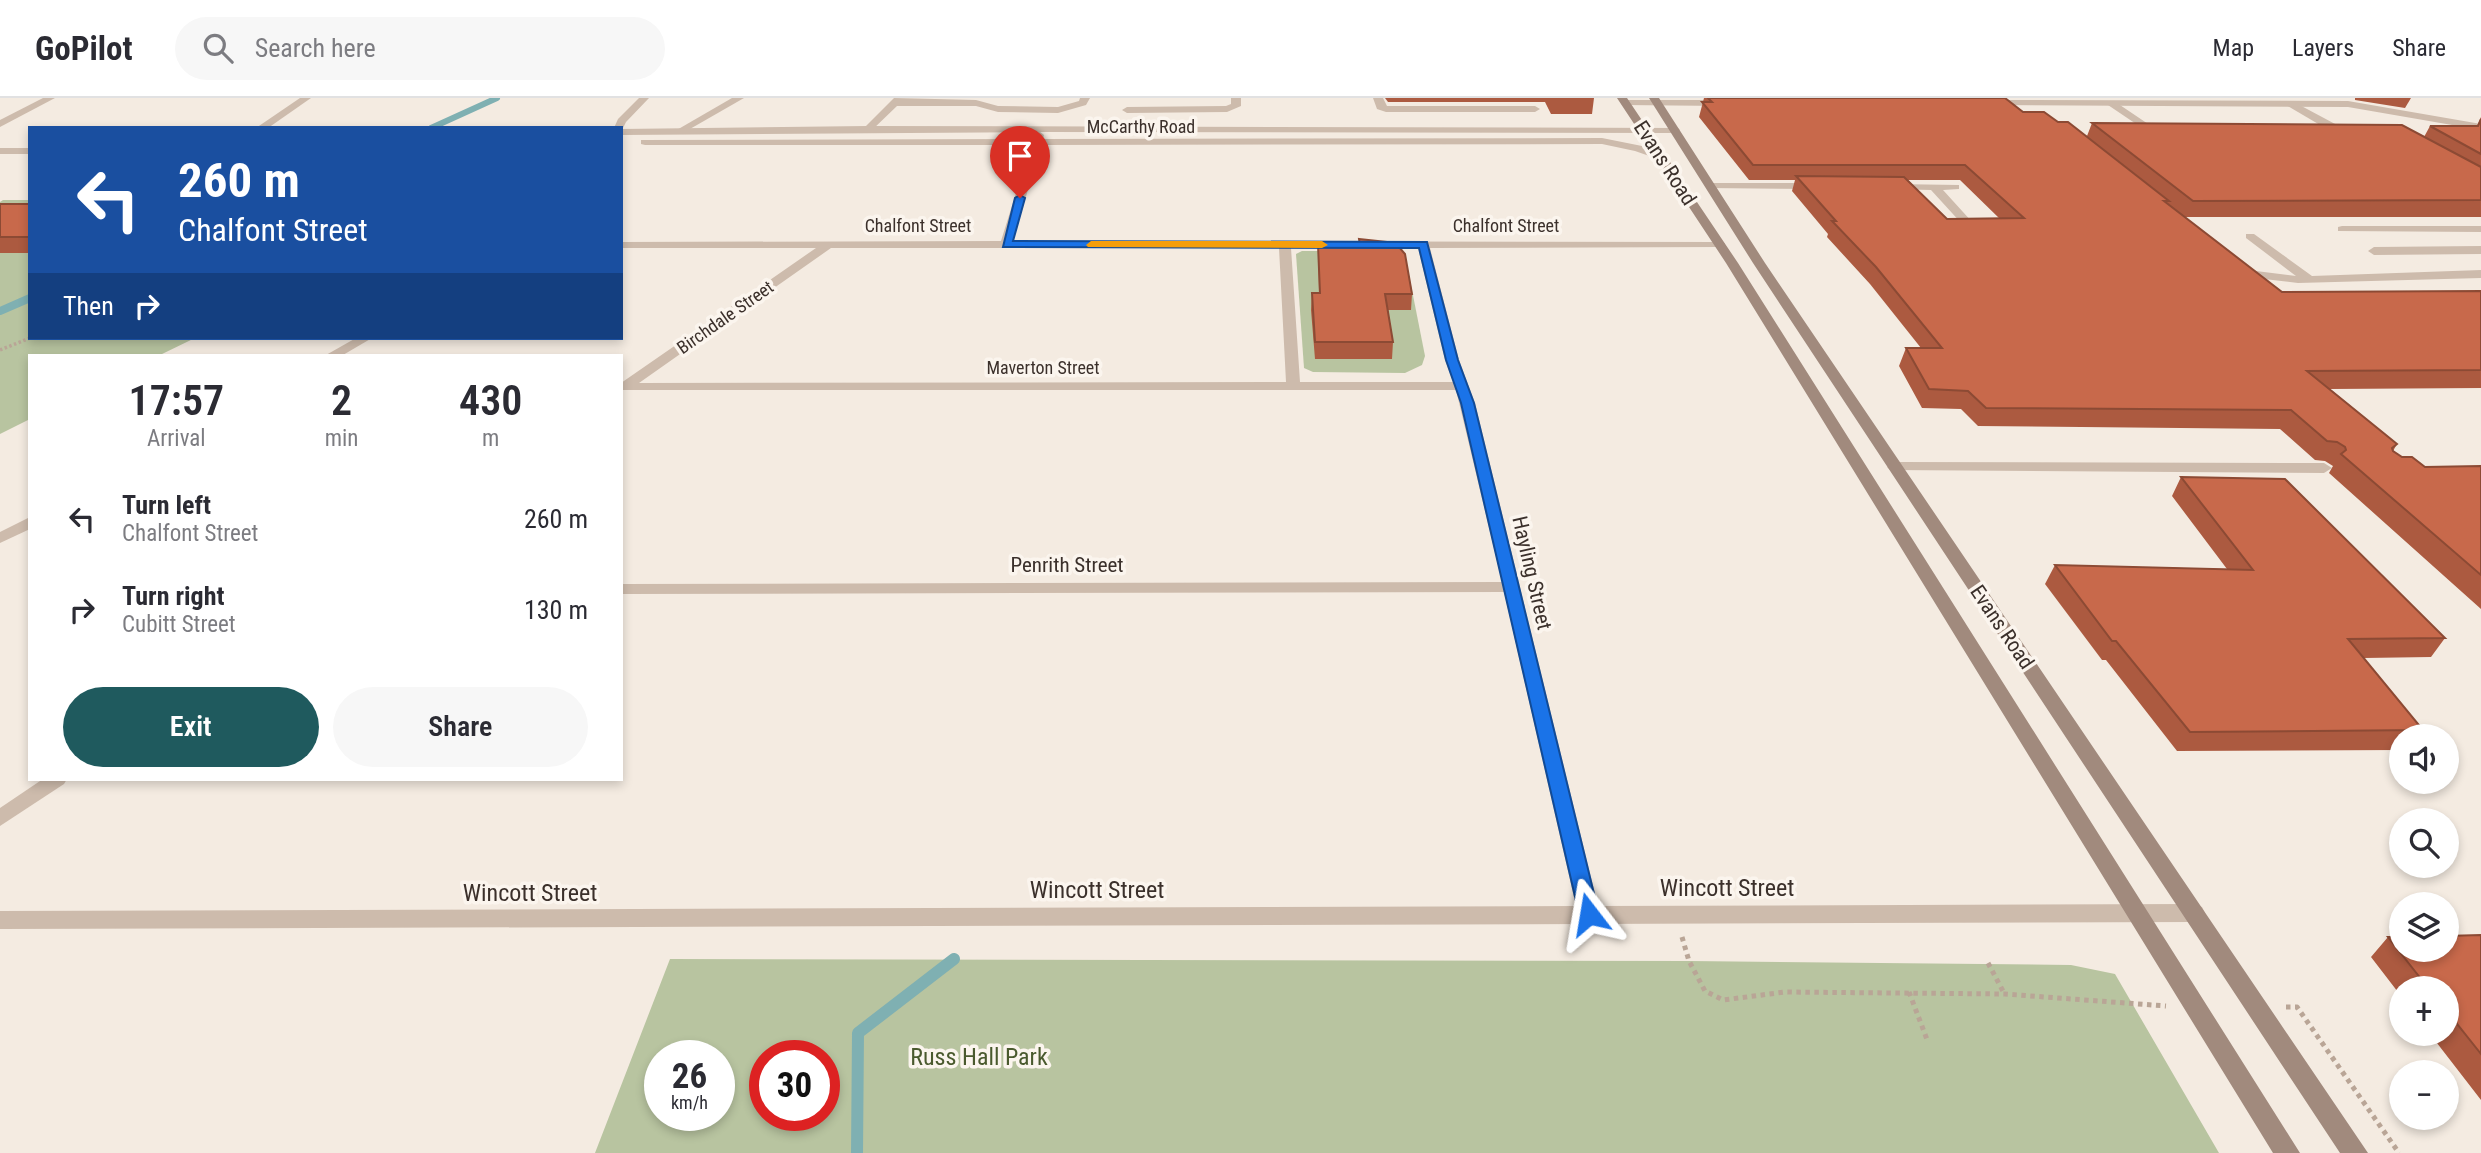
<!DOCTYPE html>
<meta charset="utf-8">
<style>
:root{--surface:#fff;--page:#f7f7f7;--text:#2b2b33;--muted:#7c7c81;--line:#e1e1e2;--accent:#1f5a5e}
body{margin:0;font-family:"Roboto Condensed",sans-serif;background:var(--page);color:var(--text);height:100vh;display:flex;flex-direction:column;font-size:26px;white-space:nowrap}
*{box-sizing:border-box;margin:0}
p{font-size:23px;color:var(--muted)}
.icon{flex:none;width:38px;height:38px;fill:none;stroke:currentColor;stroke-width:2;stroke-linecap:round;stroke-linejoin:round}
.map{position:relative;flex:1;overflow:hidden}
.drawer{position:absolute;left:28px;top:256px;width:595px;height:427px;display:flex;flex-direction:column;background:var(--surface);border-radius:0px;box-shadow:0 4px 10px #0003}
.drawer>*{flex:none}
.top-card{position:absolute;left:28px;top:28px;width:595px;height:214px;border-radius:0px;box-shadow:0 4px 10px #0003;background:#1a4fa0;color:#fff;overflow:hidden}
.tools{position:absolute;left:2389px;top:626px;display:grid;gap:14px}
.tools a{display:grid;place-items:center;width:70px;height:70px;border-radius:50%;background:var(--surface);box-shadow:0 4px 10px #0003;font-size:35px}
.speed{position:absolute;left:644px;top:942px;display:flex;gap:14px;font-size:35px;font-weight:700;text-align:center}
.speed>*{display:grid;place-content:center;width:91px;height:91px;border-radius:50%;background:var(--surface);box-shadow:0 4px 10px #0003;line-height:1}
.speed small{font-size:18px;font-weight:400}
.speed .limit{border:10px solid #d22;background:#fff;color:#111}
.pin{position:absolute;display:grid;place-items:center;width:60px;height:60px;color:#fff;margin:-72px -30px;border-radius:50% 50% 50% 0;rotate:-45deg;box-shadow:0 0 7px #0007}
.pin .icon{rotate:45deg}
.me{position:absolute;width:77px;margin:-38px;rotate:346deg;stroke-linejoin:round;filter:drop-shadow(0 0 5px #0008)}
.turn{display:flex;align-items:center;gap:24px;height:147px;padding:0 35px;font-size:32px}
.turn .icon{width:91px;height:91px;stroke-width:2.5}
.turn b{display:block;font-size:49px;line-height:60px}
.then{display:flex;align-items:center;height:66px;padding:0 35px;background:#0003;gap:14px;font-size:26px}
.eta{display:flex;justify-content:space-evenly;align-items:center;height:119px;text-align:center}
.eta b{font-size:42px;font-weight:600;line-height:49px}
.action{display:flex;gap:14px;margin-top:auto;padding:14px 35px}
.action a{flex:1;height:80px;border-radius:42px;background:var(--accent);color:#fff;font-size:28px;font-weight:600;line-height:80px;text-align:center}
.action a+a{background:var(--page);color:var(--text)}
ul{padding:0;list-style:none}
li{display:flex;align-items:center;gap:21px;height:91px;padding:0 35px}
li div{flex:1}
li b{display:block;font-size:26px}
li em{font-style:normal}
header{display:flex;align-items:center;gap:42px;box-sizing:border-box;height:98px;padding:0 35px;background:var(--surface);border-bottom:2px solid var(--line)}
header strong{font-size:33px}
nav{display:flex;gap:38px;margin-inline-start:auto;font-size:24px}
.search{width:490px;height:63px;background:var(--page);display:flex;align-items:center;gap:18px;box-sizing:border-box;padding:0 24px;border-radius:38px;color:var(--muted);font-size:26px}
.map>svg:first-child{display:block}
</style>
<header>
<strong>GoPilot</strong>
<div class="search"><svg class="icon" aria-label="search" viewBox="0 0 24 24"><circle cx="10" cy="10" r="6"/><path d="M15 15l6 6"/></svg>Search here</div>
<nav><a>Map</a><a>Layers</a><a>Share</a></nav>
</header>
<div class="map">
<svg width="2481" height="1055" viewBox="0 0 2481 1055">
<rect width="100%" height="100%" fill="#f4ebe1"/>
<g fill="#b8c4a0" fill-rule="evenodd">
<path d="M 3,102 L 30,102 L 30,240 L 195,240 L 160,257 L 30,257 L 30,321 L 0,336 L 0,104 Z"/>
<path d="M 1302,153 L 1376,153 L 1407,167 L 1425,258 L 1422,267 L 1405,275 L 1313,274 L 1304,270 L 1296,156 Z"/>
<path d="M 670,861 L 1689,863 L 2071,867 L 2115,876 L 2219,1055 L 595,1055 ZM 660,957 L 719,957 L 719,1017 L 660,1017 ZM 765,957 L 824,957 L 824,1017 L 765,1017 Z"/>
</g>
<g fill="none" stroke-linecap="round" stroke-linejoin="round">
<path stroke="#7fb0b2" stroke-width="6" d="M 431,30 L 497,0"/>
<path stroke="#7fb0b2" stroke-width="8" d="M 0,213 L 30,200"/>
<path stroke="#7fb0b2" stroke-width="12" d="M 857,1055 L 858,935 L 954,861"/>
<path stroke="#b9a596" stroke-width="3.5" stroke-dasharray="2.5 2.5" stroke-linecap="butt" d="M 0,252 L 30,240"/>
<g stroke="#b9a596" stroke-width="5" stroke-dasharray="4.5 4.5" stroke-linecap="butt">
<path d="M 1682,839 L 1689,863 L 1705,893 L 1723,902 L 1785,894 L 2005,896 L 2166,908"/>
<path d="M 1988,865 L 2004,895"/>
<path d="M 1909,894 L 1928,944"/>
<path d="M 2286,909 L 2297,909 L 2399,1055"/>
</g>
<g fill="#cdbbac" fill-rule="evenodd">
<path d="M 639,0 L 649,0 L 626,24 L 622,32 L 614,30 L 618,21 Z"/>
<path d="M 732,0 L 744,0 L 683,35 L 675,33 Z"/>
<path d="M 894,0 L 976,2 L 998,8 L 1058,9 L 1079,3 L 1080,0 L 1090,0 L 1086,7 L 1058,15 L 998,14 L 976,8 L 897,8 L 871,33 L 865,33 L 865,29 Z"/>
<path d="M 1231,0 L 1241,0 L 1241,8 L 1227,14 L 1127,15 L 1122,12 L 1127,9 L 1226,8 L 1231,6 Z"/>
<path d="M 1373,0 L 1383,0 L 1387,8 L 1535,8 L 1540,11 L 1535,14 L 1386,14 L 1377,11 Z"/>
<path d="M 2108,3 L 2114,3 L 2160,34 L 2155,37 L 2144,36 L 2145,32 L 2108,7 Z"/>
<path d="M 2286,3 L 2292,3 L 2352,35 L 2347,38 L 2337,37 L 2286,7 Z"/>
<path d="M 1711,85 L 1816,85 L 1821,88 L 1816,91 L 1707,90 L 1707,86 Z"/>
<path d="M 1893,86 L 1959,87 L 1959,91 L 1943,92 L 1973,125 L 1963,127 L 1931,92 L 1889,91 L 1888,89 Z"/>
<path d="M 2342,128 L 2481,128 L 2481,134 L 2338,133 L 2338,129 Z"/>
<path d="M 2246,136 L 2254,136 L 2312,178 L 2481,172 L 2481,180 L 2298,185 L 2255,180 L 2231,171 L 2237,167 L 2256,173 L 2296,178 L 2246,140 Z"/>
<path d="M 2481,148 L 2481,156 L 2374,157 L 2368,153 L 2374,149 Z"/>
<path d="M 1895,364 L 2324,365 L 2332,370 L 2324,375 L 1890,372 L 1887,369 Z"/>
</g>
<g fill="#cdbbac" fill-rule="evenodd">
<path d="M 43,0 L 55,0 L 0,29 L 0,22 Z"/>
<path d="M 300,0 L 311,0 L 268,30 L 256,30 Z"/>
<path d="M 1626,2 L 1724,2 L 1729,5 L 1724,8 L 1623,7 L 1621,5 Z"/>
<path d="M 1990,2 L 2348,3 L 2481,26 L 2481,32 L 2348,9 L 1987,7 L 1987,3 Z"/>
<path d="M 868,28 L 1678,30 L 1680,32 L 1675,35 L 1040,34 L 1044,37 L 1043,41 L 1602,40 L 1642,48 L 1663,58 L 1658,61 L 1635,53 L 1602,46 L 1041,47 L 1013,143 L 1723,144 L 1725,146 L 1719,149 L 1430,150 L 1459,262 L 1475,305 L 1598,808 L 2194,806 L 2202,809 L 2205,815 L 2202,821 L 2194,824 L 0,831 L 0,813 L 1576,808 L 1504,494 L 621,496 L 621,486 L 1502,484 L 1456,292 L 621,292 L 621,285 L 816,150 L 621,150 L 621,144 L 1001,143 L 1031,47 L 645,47 L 641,46 L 641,42 L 1033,41 L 1038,34 L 621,37 L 621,31 ZM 831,150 L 1279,150 L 1286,284 L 639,285 ZM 1291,150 L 1418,150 L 1445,262 L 1453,284 L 1300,284 Z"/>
<rect x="0" y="50" width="30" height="6"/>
<path d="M 356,240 L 372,240 L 343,257 L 326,257 Z"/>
<path d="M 30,419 L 30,431 L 0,445 L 0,434 Z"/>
<path d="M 43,681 L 67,681 L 64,686 L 0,728 L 0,710 Z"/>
</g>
<g fill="#a18a7d" fill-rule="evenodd">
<path d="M 1617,0 L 1627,0 L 1738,165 L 2300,1055 L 2273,1055 L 1726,165 Z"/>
<path d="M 1649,0 L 1659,0 L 1765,165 L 2368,1055 L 2340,1055 L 1753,165 Z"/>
</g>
</g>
<g fill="#ac5a40" fill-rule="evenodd">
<path d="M 1385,0 L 1594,0 L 1592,16 L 1551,16 L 1545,4 L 1388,4 Z"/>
<path d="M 1704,0 L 2005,0 L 2023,14 L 2058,24 L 2087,38 L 2092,25 L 2424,39 L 2430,28 L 2477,28 L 2481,19 L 2481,119 L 2185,119 L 2282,194 L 2481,193 L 2481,290 L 2330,291 L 2397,346 L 2393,353 L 2402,359 L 2425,369 L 2481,368 L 2481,511 L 2329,375 L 2333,368 L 2325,363 L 2315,362 L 2280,331 L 1978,328 L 1961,311 L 1922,310 L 1899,268 L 1906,250 L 1921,250 L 1870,186 L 1827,139 L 1828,136 L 1792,93 L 1795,82 L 1749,82 L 1699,19 ZM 1908,82 L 1960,82 L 2000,121 L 1947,121 Z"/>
<path d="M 2355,0 L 2411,0 L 2405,10 L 2355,2 Z"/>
<rect x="0" y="106" width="30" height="49"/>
<path d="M 1359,141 L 1412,196 L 1411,212 L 1388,212 L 1393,244 L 1392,261 L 1315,261 L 1311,212 L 1312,195 L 1319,195 L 1318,147 L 1359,147 Z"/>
<path d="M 2181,379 L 2445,540 L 2431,559 L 2364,560 L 2423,632 L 2418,639 L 2401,639 L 2401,652 L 2177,653 L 2106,562 L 2102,562 L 2045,486 L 2055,467 L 2227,471 L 2172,398 Z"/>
<path d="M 2481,837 L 2481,1002 L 2430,936 L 2446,936 L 2446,891 L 2401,891 L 2401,898 L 2371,859 L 2388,839 Z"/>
</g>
<g fill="#c8694b" stroke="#8c4a34" stroke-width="2">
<path d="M 1708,0 L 2005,0 L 2023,14 L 2044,14 L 2058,24 L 2068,24 L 2169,103 L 2164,103 L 2282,194 L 2481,193 L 2481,272 L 2307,273 L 2397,346 L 2392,350 L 2393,353 L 2402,359 L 2412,359 L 2425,369 L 2481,368 L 2481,477 L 2341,356 L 2346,352 L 2345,349 L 2337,344 L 2327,343 L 2291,312 L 1986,310 L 1968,293 L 1929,291 L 1906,250 L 1942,250 L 1876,169 L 1832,123 L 1836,123 L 1796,78 L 1904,79 L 1947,121 L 2024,120 L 1965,67 L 1753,67 L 1702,4 L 1712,4 Z"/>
<path d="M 2481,21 L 2481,56 L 2430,28 L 2478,28 Z"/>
<path d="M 2092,25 L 2402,27 L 2481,69 L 2481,102 L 2193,103 Z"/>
<rect x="0" y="106" width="30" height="33"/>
<path d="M 1359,141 L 1387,144 L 1399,149 L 1405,156 L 1412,196 L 1385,196 L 1393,244 L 1315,244 L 1312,195 L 1320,195 L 1318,147 L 1360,147 Z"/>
<path d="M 2181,379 L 2285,381 L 2445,540 L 2348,541 L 2423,632 L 2190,634 L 2116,543 L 2112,543 L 2055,467 L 2253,472 Z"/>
<path d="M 2481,837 L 2481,956 L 2446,912 L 2446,891 L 2429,891 L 2388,839 L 2401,839 L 2401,852 L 2446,852 L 2446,838 Z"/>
</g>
<path fill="#1a73e8" stroke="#114b97" stroke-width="2" d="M 1020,97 L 1025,100 L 1013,143 L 1427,144 L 1458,262 L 1474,305 L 1599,816 L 1596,821 L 1589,824 L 1582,821 L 1579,816 L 1461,305 L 1446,262 L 1419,150 L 1003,149 L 1015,100 Z"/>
<path fill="#f59e0b" d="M 1091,143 L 1322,143 L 1328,147 L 1322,150 L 1088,149 L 1086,147 Z"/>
<g text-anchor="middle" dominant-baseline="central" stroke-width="7" stroke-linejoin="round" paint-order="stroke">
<g font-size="18" fill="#3b302b" stroke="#fbf5ee">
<text x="1141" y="28">McCarthy Road</text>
<text x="918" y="127">Chalfont Street</text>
<text x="1506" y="127">Chalfont Street</text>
<text transform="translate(725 219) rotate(-35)">Birchdale Street</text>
<text x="1043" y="269">Maverton Street</text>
</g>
<g font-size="21" fill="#3b302b" stroke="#fbf5ee">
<text transform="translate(1665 65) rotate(57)">Evans Road</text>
<text x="1067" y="467">Penrith Street</text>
<text transform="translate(1532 475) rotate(77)">Hayling Street</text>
<text transform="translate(2002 529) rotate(56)">Evans Road</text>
</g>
<g font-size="24" fill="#3b302b" stroke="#fbf5ee">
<text x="1727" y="790">Wincott Street</text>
<text x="1097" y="792">Wincott Street</text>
<text x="530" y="795">Wincott Street</text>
</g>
<g font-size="24" fill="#4a5a2e" stroke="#fbf5ee">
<text x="979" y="959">Russ Hall Park</text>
</g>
</g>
</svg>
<div class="tools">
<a><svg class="icon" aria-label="sound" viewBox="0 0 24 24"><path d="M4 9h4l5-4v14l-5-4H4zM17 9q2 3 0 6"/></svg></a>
<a><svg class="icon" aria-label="search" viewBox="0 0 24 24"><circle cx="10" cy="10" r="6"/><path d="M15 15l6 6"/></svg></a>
<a><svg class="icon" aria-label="layers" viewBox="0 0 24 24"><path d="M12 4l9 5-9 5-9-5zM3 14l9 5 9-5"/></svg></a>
<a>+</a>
<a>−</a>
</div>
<div class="speed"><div>26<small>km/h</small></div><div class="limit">30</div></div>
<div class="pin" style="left:1020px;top:100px;background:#d93025"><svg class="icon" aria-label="arrive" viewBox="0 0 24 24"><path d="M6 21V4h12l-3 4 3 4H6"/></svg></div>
<svg class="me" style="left:1589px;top:816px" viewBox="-20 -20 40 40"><path d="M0-17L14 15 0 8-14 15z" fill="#1a73e8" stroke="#fff" stroke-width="4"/></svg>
<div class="top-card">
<div class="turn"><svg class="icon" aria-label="left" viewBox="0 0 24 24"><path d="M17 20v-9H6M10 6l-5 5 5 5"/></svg><div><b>260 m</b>Chalfont Street</div></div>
<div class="then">Then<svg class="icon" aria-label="right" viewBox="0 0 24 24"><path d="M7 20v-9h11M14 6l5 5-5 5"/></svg></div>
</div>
<section class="drawer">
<div class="eta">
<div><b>17:57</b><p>Arrival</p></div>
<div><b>2</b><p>min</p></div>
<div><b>430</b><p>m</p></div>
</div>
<ul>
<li><svg class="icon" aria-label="left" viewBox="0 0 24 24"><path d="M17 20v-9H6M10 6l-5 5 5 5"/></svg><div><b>Turn left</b><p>Chalfont Street</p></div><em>260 m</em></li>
<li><svg class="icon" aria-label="right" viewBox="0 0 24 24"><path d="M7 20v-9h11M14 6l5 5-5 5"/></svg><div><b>Turn right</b><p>Cubitt Street</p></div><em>130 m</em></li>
</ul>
<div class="action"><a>Exit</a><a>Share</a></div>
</section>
</div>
